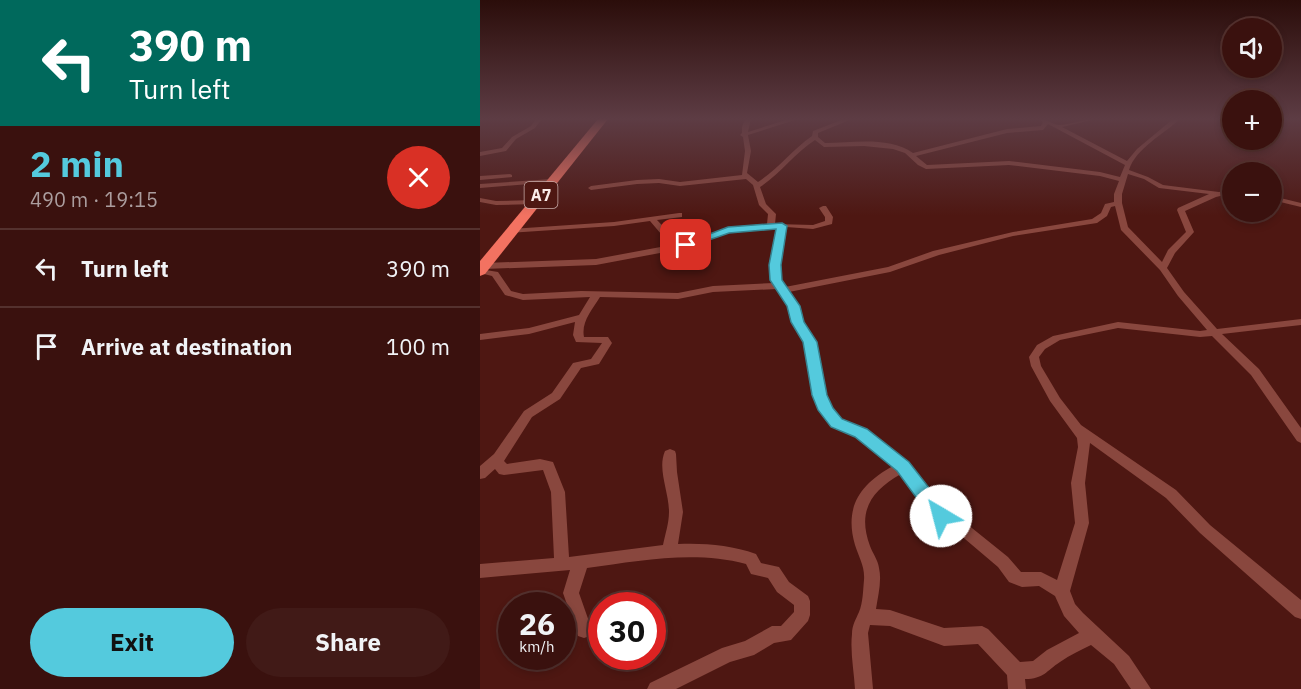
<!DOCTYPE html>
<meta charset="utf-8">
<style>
:root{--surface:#3a110e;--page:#411a17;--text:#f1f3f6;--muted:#ab9d9e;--line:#54312e;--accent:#54cadd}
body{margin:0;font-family:"IBM Plex Sans",sans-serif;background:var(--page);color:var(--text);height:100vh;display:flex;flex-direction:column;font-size:22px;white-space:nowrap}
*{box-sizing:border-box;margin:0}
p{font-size:20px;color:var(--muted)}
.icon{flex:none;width:33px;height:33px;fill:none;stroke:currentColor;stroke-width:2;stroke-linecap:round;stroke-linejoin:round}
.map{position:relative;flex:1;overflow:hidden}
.side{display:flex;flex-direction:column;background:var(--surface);width:480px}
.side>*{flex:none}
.banner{background:#00695c;color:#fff;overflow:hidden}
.fabs{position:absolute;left:742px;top:18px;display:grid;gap:12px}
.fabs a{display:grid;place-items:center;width:60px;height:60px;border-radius:50%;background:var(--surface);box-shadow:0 3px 9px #0003,0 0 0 2px var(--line);font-size:30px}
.speed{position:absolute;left:18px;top:592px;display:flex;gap:12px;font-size:30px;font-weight:700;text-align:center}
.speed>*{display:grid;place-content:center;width:78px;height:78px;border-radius:50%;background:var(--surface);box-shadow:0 3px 9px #0003,0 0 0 2px var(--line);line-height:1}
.speed small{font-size:15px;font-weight:400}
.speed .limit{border:9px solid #d22;background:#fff;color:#111}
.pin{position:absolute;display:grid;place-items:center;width:51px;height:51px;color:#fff;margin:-26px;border-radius:12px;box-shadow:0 3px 9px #0006}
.me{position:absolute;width:66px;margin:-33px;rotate:323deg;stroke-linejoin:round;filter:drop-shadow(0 0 4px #0008)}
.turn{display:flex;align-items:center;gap:21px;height:126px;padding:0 30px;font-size:27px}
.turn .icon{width:78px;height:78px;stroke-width:2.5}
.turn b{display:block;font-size:42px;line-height:51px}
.round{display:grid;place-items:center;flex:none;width:63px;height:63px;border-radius:32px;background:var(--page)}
.overview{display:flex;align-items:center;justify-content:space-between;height:102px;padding:0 30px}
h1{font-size:36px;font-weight:700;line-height:45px;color:var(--accent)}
.action{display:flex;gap:12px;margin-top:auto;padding:12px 30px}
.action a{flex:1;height:69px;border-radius:36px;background:var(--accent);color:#111;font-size:24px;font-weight:700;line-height:69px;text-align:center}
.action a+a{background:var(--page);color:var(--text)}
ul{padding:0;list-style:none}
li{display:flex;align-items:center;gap:18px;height:78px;padding:0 30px;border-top:2px solid var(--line)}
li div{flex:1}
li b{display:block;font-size:22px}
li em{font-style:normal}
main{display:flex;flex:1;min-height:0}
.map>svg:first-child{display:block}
</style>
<main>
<section class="side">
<div class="banner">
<div class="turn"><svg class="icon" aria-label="left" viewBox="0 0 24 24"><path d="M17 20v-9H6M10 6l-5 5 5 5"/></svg><div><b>390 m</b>Turn left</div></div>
</div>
<div class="overview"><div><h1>2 min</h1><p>490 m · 19:15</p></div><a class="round" style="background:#d93025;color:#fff"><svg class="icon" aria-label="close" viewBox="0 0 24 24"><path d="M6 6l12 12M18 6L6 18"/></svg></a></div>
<ul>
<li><svg class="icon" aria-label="left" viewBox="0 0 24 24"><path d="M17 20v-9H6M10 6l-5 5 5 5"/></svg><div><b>Turn left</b></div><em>390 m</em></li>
<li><svg class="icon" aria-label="arrive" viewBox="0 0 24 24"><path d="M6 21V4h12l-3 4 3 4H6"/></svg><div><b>Arrive at destination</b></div><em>100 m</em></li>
</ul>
<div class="action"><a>Exit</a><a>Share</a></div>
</section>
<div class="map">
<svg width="821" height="689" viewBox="0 0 821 689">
<rect width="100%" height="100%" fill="#4e1712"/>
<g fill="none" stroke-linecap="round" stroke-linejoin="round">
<g fill="#89473e" fill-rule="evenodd">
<path d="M 56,119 L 62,119 L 55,128 L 36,139 L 26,151 L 0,156 L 0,152 L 22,148 L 32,137 L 51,126 Z"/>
<path d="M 265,119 L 271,119 L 268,132 L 309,119 L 318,119 L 268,135 L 271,151 L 267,173 L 278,182 C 298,169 312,150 332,136 L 333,131 L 364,119 L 372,119 L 338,133 L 338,137 L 345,143 C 372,143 409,136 433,153 L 527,129 L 561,126 L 563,122 L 559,119 C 567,119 572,124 579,125 C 590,125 603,119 616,119 L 582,127 L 647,161 L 657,149 L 693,119 L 700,119 C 684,134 656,148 649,170 L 668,177 L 683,185 L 739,192 L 753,189 L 753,193 L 736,197 L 705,211 L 714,232 L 695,253 L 687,268 L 704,292 L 737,329 L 821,319 L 821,325 L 742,334 L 779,369 L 821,428 L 821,443 L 817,441 L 771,375 L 732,336 L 720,337 L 638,328 L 580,340 L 565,349 L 559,357 L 561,366 L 580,398 L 601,425 L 696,490 L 730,525 L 821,600 L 821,619 L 815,617 L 720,533 L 686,498 L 610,443 L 605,483 L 609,523 L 590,591 L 595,604 L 603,613 L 649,656 L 671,689 L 651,689 L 634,664 L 611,645 C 601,650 590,655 580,662 C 566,671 564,679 545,679 L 546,689 L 528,689 L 527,675 L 498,644 L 464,646 L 410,626 L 390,625 L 388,633 L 393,689 L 375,689 C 374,671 370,652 372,634 C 372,625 376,619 379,612 C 383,603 383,590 384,580 C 385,566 379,558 375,545 C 364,507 380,484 413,466 L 377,436 L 358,429 L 348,422 L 334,395 L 325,342 L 312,322 L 309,306 L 297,289 L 233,292 L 198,299 L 120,297 C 112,310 101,322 104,337 L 128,337 L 132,343 L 119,364 L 101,368 L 80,399 L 52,417 L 24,461 L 27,464 L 60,459 L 73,462 L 85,492 L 89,557 L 183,545 C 185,535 189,523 189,512 C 189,492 177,469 185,451 L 190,449 L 195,451 L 196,454 L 197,472 L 203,512 L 198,544 C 225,543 251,545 276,554 L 281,563 L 299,567 L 309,582 L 328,596 L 330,601 L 330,615 L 328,621 L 311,640 L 294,643 L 274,655 L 250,662 L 196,689 L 167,689 L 170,683 L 242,648 L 265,641 L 292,626 L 301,626 L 314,612 L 314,605 L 297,592 L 288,578 L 271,574 L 266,564 C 214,550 159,561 107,568 L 99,593 L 112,630 L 110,636 L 104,638 L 98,636 L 83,593 L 90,570 L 0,578 L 0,564 L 74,558 L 71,492 L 63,470 L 24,475 L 19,474 L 15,469 L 5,478 L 0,479 L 0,466 L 14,454 L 44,411 L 72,393 L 93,363 L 111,359 L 122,343 L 96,342 L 93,335 L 95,322 L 49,334 L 0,340 L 0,334 L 49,328 L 99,315 L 110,297 L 43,300 L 25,295 L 12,276 L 0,273 L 0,269 L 18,272 L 31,291 L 43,294 L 101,291 L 198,293 L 233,286 L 294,283 C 286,268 295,244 298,228 L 248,232 L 196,250 L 116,265 L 4,269 L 0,265 L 4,263 L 116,259 L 202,243 L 201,241 L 187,241 L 170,221 L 134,226 L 28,233 L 28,229 L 31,229 L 134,222 L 199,213 L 202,213 L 202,217 L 177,220 L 192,236 L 207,236 L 209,241 L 247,228 L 287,224 L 288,214 L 279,205 L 273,185 L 266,179 L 200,186 L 179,183 L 157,184 L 111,190 L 108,188 L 111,186 L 157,180 L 179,179 L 200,182 L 262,175 L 265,151 L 263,137 L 260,135 L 262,133 L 262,127 ZM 568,124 L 645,165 L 640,177 L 620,172 L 529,161 L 447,165 L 436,156 L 527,133 L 563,130 ZM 335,140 L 344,147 L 384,146 L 413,149 L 425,153 L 438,165 L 446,169 L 529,165 L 620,176 L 639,181 L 634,194 L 634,202 L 625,204 L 621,213 L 612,219 L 533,232 L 453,251 L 408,267 L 305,287 C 294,270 303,246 306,227 L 333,229 L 352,224 L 353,217 L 346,206 L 343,206 L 339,208 L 345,217 L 345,221 L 333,225 L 295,224 L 296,214 L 286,204 L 280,187 C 301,173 315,153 335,140 ZM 648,174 L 664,179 L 679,188 L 729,194 L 698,208 L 697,210 L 706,232 L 688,250 L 682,262 L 648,227 L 642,203 L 642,194 ZM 635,206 L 641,230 L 680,270 L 698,296 L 727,330 L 720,331 L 638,322 L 573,336 L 557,345 L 549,357 L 551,366 L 570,401 L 597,438 L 598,447 L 591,483 L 595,523 L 577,580 L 561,572 L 541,572 L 528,557 L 482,520 L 466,512 L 428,463 L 385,430 L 366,423 L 357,416 L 346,395 L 335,342 L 322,322 L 319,306 L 309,292 L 410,272 L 459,255 L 533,236 L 617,223 L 627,216 L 631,207 ZM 421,474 L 456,520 L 472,528 L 518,567 L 529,582 L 542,587 L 559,586 L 575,596 L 584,616 L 599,633 L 567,650 L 553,661 L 540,662 L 508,629 L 502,626 L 464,628 L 410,610 L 396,609 C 398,596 402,581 399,568 C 398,560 393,554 390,546 C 377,511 391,491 421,474 Z"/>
<path d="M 30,174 L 32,175 L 32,177 L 0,180 L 0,176 Z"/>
<path d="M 72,179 L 75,181 L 74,182 L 0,188 L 0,184 Z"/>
<path d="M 792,196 L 821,203 L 821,207 L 792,200 Z"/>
<path d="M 0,198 L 16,201 L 55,200 L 59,202 L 55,204 L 16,205 L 0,202 Z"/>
</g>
<path fill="#f37261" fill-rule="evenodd" d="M 118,119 L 128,119 L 5,274 L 0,276 L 0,261 Z"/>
</g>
<linearGradient id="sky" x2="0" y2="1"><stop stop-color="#2b0d0a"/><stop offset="0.55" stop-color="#5d3c44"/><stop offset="1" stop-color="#5d3c44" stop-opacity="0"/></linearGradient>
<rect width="821" height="216" fill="url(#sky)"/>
<path fill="#54cadd" stroke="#378390" stroke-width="1.5" d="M 302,223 L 307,226 L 301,265 L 302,280 L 320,306 L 324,322 L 337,342 L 347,395 L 353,408 L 362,419 L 387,429 L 429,462 L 467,511 L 470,516 L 467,522 L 461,524 L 454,522 L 417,471 L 375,437 L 351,427 L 338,410 L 332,395 L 323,342 L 311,322 L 307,306 L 290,280 L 289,265 L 296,229 L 249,233 L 206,248 L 201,245 L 248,227 Z"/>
<g text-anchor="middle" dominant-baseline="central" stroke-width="4.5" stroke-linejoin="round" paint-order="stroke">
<rect fill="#4e1712" stroke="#c7aca8" stroke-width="1.5" x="44.5" y="182" width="33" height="26" rx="4.5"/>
<g font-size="16" font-weight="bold" fill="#fbece9">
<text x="61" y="195">A7</text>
</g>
</g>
</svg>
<div class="fabs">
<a><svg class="icon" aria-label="sound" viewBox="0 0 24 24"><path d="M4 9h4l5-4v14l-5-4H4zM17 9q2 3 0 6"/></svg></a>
<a>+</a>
<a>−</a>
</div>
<div class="speed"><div>26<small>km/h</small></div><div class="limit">30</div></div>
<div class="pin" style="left:206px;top:245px;background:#d93025"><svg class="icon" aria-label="arrive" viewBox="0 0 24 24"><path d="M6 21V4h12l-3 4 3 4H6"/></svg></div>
<svg class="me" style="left:461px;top:516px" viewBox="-20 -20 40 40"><circle r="19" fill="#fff"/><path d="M0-13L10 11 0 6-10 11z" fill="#54cadd"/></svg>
</div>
</main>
